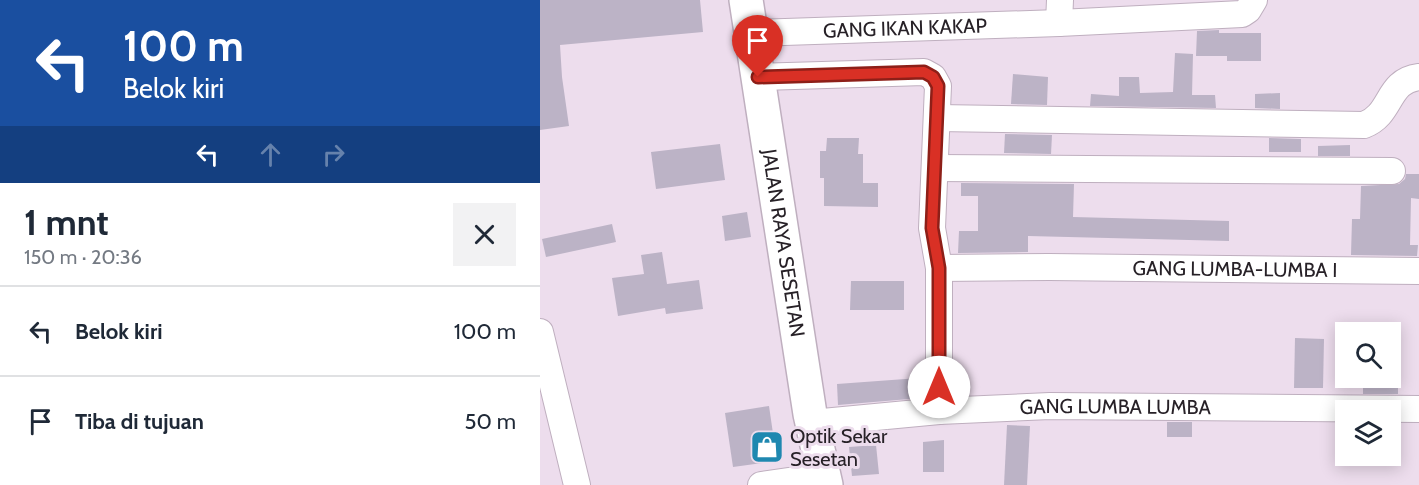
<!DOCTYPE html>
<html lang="id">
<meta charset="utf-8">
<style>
:root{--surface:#fff;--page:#f2f2f3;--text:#1f2937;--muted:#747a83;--line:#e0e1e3}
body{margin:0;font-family:Cabin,sans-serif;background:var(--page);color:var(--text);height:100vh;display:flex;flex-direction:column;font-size:22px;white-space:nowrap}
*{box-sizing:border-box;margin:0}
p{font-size:20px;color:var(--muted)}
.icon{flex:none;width:33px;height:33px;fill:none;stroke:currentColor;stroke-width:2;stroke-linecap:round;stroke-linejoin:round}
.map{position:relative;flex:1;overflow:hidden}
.sheet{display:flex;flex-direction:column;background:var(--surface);width:540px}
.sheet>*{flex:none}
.hud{background:#1a4fa0;color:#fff;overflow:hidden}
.buttons{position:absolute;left:795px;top:322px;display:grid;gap:12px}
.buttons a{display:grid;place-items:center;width:66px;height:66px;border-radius:0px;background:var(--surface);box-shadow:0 3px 15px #0003;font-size:30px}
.pin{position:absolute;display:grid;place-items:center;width:51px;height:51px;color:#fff;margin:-62px -26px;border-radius:50% 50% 50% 0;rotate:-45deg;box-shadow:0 0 6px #0007}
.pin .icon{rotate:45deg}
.me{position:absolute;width:66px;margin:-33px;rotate:0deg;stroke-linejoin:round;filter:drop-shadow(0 0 4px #0008)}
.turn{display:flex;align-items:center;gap:21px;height:126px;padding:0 24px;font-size:27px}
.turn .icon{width:78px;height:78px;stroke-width:2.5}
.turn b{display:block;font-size:42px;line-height:51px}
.lanes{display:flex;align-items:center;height:57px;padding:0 24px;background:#0003;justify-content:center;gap:30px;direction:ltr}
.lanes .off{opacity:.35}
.round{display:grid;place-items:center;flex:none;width:63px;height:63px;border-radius:0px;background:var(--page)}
.overview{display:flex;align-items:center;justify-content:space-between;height:102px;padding:0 24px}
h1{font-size:36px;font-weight:800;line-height:45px}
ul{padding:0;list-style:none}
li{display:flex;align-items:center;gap:18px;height:90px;padding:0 24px;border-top:2px solid var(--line)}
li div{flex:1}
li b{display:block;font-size:22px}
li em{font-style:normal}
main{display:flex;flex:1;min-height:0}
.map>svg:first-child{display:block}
</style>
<main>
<section class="sheet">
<div class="hud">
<div class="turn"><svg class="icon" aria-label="left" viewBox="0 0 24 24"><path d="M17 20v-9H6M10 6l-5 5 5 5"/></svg><div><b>100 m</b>Belok kiri</div></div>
<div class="lanes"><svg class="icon" aria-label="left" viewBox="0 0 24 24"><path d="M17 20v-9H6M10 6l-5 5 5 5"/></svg><svg class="icon off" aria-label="ahead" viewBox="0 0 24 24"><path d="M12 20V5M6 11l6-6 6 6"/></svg><svg class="icon off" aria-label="right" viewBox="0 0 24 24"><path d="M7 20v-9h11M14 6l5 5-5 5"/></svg></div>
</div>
<div class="overview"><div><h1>1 mnt</h1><p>150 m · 20:36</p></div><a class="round"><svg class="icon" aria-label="close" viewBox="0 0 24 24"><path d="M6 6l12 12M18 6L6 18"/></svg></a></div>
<ul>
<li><svg class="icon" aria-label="left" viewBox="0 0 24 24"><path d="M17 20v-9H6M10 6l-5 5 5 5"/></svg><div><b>Belok kiri</b></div><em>100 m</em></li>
<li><svg class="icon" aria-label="arrive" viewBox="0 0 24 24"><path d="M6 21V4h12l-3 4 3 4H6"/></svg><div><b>Tiba di tujuan</b></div><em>50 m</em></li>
</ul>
</section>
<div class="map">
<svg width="879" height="485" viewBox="0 0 879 485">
<rect width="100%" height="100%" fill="#eddded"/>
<g fill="#bcb3c6">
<path d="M 0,0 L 160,0 L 163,32 L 20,45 L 22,77 L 29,126 L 0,130 Z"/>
<path d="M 679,30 L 679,33 L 721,33 L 721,61 L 687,61 L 687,56 L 656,56 L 657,31 Z"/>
<path d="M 635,53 L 653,54 L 652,95 L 675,95 L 676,108 L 550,106 L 551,94 L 579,96 L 579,77 L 599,77 L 600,93 L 633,92 Z"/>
<path d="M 473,74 L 508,77 L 507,105 L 471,104 Z"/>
<path d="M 740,93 L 740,109 L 715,108 L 715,94 Z"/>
<path d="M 465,134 L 512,135 L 511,154 L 464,153 Z"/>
<path d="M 287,138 L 319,138 L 318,154 L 323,154 L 323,183 L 338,183 L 338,207 L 284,206 L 284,178 L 280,178 L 280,151 L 286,151 Z"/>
<path d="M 729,138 L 761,139 L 761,152 L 729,152 Z"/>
<path d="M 180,144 L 185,180 L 116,189 L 111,152 Z"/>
<path d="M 810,145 L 810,156 L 778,156 L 778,146 Z"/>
<path d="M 866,174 L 879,174 L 879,199 L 871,198 L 870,245 L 878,245 L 877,256 L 811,255 L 812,219 L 820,219 L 821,186 L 859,184 L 865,179 Z"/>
<path d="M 421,183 L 534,184 L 533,217 L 689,221 L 689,241 L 488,236 L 488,252 L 418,253 L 419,231 L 438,231 L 438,196 L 421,196 Z"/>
<path d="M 207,212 L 211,237 L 185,241 L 182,216 Z"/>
<path d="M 72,224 L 76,242 L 6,257 L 2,239 Z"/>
<path d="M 122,252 L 127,284 L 159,280 L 163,309 L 126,314 L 125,308 L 78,316 L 72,278 L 104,274 L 101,255 Z"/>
<path d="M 311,281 L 364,281 L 364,310 L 310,310 Z"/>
<path d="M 755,338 L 784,339 L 783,388 L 754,388 Z"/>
<path d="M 379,378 L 381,398 L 298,405 L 297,384 Z"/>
<rect x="823" y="378" width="35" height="16"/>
<path d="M 229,406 L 237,461 L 193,467 L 185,413 Z"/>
<rect x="627" y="422" width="25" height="15"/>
<path d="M 467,425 L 490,426 L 487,485 L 464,485 Z"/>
<path d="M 404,440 L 404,472 L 383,472 L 383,442 Z"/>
<path d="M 336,445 L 339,474 L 312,476 L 309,447 Z"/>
</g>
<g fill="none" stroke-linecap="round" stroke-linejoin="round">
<defs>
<g id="minor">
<path d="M 519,23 L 520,0"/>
<path id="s1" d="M 211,33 L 519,23 L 702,14 L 708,10 L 714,0"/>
<path d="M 218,77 L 384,72 L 393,77 L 398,86 L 392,228 L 399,268 L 399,411"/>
<path d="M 397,118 L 824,125 C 853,114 846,81 879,77"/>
<path d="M 395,168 L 852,171"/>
<path id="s2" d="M 399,268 L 509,267 L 879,271"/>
<path d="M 0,332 L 37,485"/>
<path id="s3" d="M 272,423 L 399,411 L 510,406 L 879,409"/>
<path d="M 221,485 L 283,476"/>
</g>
<g id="secondary">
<path id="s4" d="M 206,0 L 270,414 L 286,485"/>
</g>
</defs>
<use href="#minor" stroke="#bfafbf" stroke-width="28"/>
<use href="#secondary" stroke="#bfafbf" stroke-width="36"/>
<use href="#minor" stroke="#fff" stroke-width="26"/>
<use href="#secondary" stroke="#fff" stroke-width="33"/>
</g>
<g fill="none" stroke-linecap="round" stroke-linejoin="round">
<defs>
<path id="route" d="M 218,77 L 384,72 L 393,77 L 398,86 L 392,228 L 399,268 L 399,387"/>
</defs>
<use href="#route" stroke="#8d1f18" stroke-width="15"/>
<use href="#route" stroke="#d93025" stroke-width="10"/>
</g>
<defs>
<symbol id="shop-square" viewBox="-11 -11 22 22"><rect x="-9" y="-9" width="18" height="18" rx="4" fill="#1f88b0" stroke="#eddded"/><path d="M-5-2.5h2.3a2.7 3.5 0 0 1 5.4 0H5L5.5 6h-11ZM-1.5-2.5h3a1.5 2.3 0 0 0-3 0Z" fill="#fff"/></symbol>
</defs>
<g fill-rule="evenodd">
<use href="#shop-square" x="208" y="428" width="38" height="38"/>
</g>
<g text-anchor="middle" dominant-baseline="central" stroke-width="6" stroke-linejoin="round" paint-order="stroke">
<g font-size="20" fill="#272127" stroke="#eddded">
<text stroke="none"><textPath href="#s1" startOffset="154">GANG IKAN KAKAP</textPath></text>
<text stroke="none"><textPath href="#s4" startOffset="246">JALAN RAYA SESETAN</textPath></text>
<text stroke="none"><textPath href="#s2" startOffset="296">GANG LUMBA-LUMBA I</textPath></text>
<text stroke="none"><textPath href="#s3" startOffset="304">GANG LUMBA LUMBA</textPath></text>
</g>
<g font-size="20" fill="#272127" stroke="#eddded" text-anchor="start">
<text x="250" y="436">Optik Sekar<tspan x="250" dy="23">Sesetan</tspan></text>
</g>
</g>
</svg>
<div class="buttons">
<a><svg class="icon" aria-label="search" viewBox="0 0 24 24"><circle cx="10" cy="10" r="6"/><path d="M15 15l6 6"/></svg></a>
<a><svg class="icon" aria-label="layers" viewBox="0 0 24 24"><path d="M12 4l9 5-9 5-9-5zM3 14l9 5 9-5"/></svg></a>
</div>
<div class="pin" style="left:218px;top:77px;background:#d93025"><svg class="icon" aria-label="arrive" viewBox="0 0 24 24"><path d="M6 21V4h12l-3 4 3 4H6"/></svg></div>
<svg class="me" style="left:399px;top:387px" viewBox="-20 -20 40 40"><circle r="19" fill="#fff"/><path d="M0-13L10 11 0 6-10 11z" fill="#d93025"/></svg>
</div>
</main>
